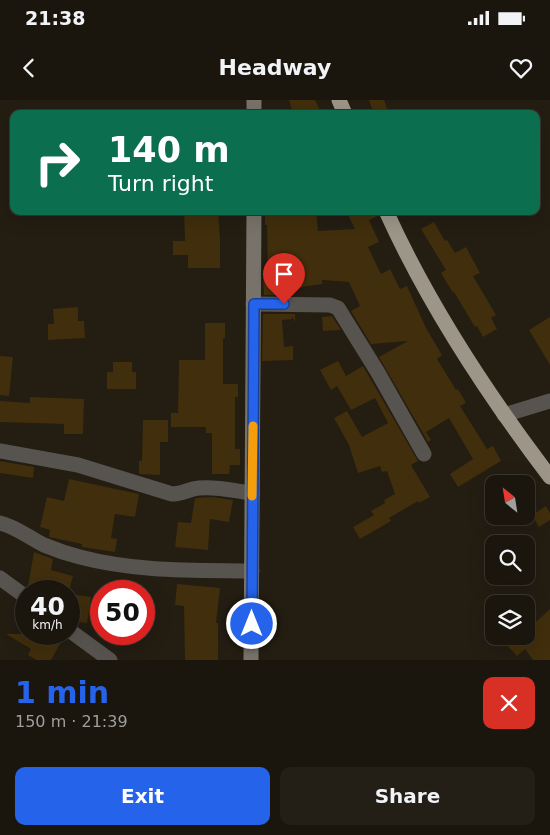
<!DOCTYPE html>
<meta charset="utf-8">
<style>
:root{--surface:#1a160e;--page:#231f17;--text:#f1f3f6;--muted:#9f9f9e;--line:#38352e;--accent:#2563eb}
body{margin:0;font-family:"DejaVu Sans",sans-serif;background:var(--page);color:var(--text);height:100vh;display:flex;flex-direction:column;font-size:19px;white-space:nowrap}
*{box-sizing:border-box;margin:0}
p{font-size:16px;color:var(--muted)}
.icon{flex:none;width:28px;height:28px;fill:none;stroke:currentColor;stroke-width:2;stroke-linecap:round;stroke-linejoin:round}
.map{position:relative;height:560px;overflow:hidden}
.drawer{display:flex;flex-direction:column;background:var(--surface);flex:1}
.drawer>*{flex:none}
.top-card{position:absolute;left:10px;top:10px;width:530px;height:105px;border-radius:10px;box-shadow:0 5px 20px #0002,0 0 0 1px var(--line);background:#0b6e4f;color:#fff;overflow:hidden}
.needle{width:32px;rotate:330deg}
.controls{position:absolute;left:485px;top:375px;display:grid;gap:10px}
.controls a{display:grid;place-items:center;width:50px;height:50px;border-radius:10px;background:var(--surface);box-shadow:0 5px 20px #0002,0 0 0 1px var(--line);font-size:25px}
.speed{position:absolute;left:15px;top:480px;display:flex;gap:10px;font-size:25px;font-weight:700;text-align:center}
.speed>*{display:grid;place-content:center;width:65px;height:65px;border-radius:50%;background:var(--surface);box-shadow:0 5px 20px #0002,0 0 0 1px var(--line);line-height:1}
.speed small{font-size:12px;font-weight:400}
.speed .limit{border:8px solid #d22;background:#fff;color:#111}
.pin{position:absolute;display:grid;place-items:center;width:42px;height:42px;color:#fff;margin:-51px -21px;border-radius:50% 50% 50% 0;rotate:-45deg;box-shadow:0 0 5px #0007}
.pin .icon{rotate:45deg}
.me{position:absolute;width:55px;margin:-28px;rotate:0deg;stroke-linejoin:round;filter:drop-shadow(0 0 4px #0008)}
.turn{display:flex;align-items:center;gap:18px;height:105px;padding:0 15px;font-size:22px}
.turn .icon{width:65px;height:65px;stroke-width:2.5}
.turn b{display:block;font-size:35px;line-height:42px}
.round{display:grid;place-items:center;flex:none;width:52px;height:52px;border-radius:10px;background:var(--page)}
.headline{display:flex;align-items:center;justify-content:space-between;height:85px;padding:0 15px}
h1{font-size:30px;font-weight:700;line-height:38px;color:var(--accent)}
.action{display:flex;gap:10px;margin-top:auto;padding:10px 15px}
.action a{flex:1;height:58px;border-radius:10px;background:var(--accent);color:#fff;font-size:20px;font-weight:700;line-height:58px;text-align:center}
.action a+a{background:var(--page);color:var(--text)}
.status{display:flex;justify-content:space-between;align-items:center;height:35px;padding:0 25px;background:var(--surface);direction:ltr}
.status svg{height:14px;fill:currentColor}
header{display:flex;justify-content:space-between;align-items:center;height:65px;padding:0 15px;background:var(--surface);font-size:22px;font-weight:700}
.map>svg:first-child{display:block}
</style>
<div class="status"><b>21:38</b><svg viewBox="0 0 49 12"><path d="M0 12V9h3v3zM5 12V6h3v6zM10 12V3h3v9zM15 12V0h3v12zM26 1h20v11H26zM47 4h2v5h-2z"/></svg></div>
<header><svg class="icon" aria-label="back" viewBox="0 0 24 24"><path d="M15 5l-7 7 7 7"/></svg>Headway<svg class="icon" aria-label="heart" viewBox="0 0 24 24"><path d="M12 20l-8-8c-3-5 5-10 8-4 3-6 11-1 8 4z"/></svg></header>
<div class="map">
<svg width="550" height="560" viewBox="0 0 550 560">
<rect width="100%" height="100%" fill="#231d12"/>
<g fill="#402e0c">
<path d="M 289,0 L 315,0 L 322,14 L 293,14 Z"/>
<path d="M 369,0 L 384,0 L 389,14 L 374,14 Z"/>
<path d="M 184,111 L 218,111 L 220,139 L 220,168 L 188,168 L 188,155 L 173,155 L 173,141 L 185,141 Z"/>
<path d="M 265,111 L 316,111 L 318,131 L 355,129 L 346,111 L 377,111 L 378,116 L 369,120 L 379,142 L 368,147 L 381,174 L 390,169 L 400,189 L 407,186 L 426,228 L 442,255 L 437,259 L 456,290 L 458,289 L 466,303 L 460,306 L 487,349 L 493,346 L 501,361 L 458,387 L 450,374 L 473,359 L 449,318 L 426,332 L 431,340 L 428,342 L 379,257 L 408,241 L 371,244 L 351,211 L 360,206 L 349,182 L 322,180 L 322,184 L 294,188 L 294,195 L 264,195 L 263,177 L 268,177 L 267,125 L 265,125 Z"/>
<path d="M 434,122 L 445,141 L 447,140 L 455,153 L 466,147 L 480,173 L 473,176 L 496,215 L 491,218 L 497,229 L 483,237 L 477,226 L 475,227 L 454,192 L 453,193 L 441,173 L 446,170 L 421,129 Z"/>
<path d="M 78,207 L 78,221 L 84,221 L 85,238 L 48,240 L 48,224 L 54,224 L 53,209 Z"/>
<path d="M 263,214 L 295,214 L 295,222 L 292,216 L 292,219 L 282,220 L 284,247 L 293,246 L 293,260 L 262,261 Z"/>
<path d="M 332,216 L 341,230 L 323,231 L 322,217 Z"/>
<path d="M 550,217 L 550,265 L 529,230 Z"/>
<path d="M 205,223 L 225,223 L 225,238 L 223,238 L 223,284 L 238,284 L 238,297 L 235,297 L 235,349 L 240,349 L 240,365 L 230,365 L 229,374 L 212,374 L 212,333 L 206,333 L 206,327 L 171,327 L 171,313 L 178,313 L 179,260 L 205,260 Z"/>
<path d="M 0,256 L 13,257 L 9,296 L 0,295 Z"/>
<path d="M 338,261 L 346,276 L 363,266 L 418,361 L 411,365 L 430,397 L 419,403 L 418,401 L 389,418 L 391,421 L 360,439 L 353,427 L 374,415 L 371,411 L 385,403 L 384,400 L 395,394 L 387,371 L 382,372 L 380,366 L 358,373 L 349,345 L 334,318 L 347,311 L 362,337 L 388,323 L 375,298 L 351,310 L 337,286 L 331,290 L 320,270 Z"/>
<path d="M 113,262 L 132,262 L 132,272 L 136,272 L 136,289 L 107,289 L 107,272 L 113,272 Z"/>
<path d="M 30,297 L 84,299 L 83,334 L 64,334 L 64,324 L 0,322 L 0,301 L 30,303 Z"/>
<path d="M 143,320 L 168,320 L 168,342 L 160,342 L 160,375 L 139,374 L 139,361 L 142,361 Z"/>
<path d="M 0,361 L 34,367 L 33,378 L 0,373 Z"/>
<path d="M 69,379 L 139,394 L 135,417 L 115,414 L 111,438 L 117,439 L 115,452 L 82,447 L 82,444 L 49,437 L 50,430 L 40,427 L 47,397 L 64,401 Z"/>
<path d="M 212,397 L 233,400 L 229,422 L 210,419 L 208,450 L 175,447 L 178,422 L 191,423 L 195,398 Z"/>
<path d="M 546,406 L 550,413 L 550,420 L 539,427 L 532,415 Z"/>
<path d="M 34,452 L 53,459 L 51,470 L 73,476 L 69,491 L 56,491 L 56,490 L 28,486 Z"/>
<path d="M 177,484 L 220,488 L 216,523 L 218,523 L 218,560 L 185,560 L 184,506 L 175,505 Z"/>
<path d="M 69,494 L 91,497 L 87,523 L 69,521 Z"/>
<path d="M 550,509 L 550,560 L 533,560 L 525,549 L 517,556 L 506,544 L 515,536 L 526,536 L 526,531 Z"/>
<path d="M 6,534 L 60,534 L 63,538 L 51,560 L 37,560 L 28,555 L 31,549 Z"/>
</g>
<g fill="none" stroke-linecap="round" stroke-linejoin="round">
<g stroke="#57544f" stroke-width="15">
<path d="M 253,204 L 330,205 L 338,208 L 377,271 L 424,354"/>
<path d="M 504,315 L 550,301"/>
<path d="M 0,351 L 78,365 L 172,394 C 182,394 189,389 199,388 C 216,386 235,391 252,393"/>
<path d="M 0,423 C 17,427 29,438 44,445 C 56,450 68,454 80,457 C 136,472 195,470 252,471"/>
<path d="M 0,478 L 26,497"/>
<path d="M 69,530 L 110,560"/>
</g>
<g stroke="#78736a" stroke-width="15">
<path d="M 254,0 L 254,14"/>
<path d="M 251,560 L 254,111"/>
</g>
<g stroke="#9c9588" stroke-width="15">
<path d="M 339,0 L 345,14"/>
<path d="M 386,111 C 429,206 487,294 550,377"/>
</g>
</g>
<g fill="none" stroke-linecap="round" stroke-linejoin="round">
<defs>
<path id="route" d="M 252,524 L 254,204 L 284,204"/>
</defs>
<use href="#route" stroke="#184099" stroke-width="12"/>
<use href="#route" stroke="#2563eb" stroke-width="9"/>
<path stroke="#f59e0b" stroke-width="9" d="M 252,396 L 253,326"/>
</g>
</svg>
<div class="controls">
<a><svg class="needle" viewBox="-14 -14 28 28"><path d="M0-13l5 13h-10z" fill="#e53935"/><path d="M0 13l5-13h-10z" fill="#9f9f9e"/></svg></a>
<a><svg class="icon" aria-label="search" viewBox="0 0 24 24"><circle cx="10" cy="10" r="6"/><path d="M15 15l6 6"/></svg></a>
<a><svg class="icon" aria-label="layers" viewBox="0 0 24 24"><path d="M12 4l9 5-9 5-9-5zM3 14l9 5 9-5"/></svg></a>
</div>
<div class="speed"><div>40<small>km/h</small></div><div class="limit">50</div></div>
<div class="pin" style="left:284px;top:204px;background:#d93025"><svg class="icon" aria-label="arrive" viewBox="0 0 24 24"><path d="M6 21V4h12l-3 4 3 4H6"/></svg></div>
<svg class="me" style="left:252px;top:524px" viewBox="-20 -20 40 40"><circle r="17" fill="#2563eb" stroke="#fff" stroke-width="3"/><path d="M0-11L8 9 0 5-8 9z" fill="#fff"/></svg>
<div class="top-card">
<div class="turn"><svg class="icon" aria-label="right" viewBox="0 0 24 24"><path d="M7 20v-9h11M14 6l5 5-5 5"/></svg><div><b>140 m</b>Turn right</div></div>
</div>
</div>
<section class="drawer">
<div class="headline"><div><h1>1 min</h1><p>150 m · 21:39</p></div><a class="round" style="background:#d93025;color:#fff"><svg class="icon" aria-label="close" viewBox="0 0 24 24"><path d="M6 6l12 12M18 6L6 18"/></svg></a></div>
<div class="action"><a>Exit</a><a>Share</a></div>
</section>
